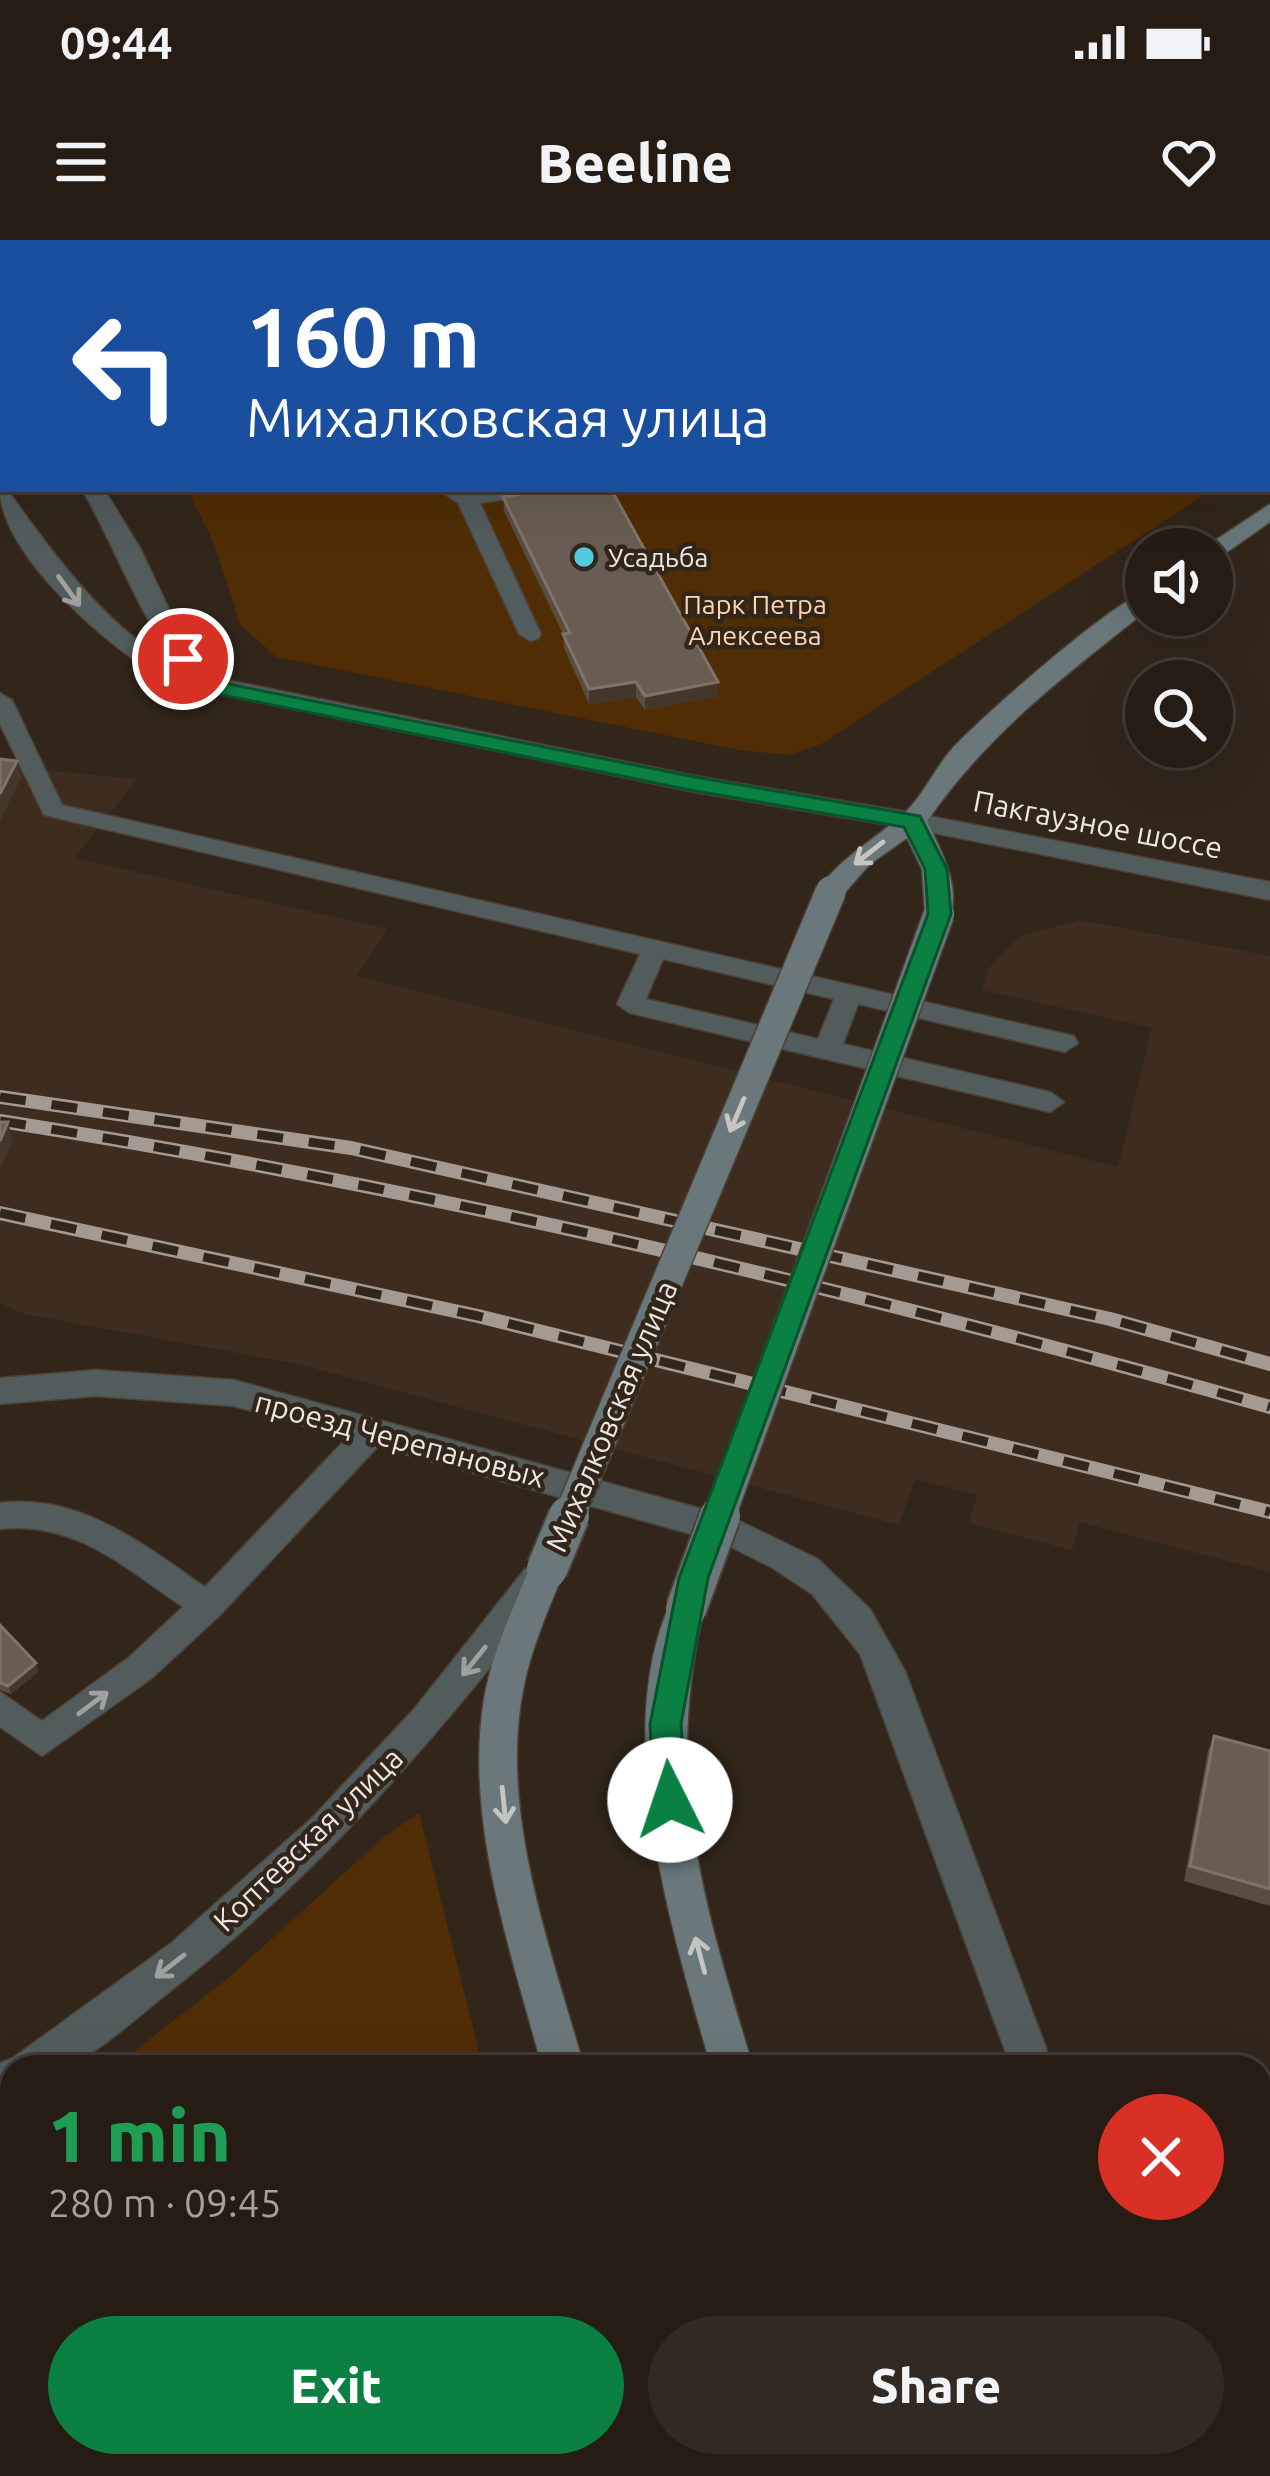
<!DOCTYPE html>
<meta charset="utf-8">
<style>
:root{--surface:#261c14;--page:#322922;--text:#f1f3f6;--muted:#a4a1a0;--line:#423a34;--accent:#0b8043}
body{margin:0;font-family:Ubuntu,sans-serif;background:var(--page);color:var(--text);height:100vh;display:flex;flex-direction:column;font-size:45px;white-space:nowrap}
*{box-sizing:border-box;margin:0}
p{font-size:39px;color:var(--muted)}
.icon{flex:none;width:66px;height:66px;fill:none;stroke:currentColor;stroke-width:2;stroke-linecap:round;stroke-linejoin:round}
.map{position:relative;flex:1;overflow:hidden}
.sheet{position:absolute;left:0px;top:1815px;width:1272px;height:423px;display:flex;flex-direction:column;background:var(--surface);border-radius:36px 36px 0 0;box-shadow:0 12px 48px #0002,0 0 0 3px var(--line)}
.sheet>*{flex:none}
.hud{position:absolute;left:0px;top:0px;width:1272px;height:252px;box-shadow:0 12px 48px #0002,0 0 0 3px var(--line);background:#1a4fa0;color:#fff;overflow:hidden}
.controls{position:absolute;left:1125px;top:288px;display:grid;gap:24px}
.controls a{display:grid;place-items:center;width:108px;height:108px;border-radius:50%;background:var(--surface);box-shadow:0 12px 48px #0002,0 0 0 3px var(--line);font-size:60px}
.pin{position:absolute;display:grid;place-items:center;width:102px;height:102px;color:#fff;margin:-51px;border:6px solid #fff;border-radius:50%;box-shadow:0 3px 12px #0007}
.me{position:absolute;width:132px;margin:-66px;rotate:356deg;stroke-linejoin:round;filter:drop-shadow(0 0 9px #0008)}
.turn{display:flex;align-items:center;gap:42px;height:252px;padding:0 48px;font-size:54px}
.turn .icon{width:156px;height:156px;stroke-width:2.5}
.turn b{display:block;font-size:84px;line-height:102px}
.round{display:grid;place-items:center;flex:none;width:126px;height:126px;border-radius:63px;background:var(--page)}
.headline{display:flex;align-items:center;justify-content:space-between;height:204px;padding:0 48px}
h1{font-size:72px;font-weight:800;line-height:90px;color:#1e9e55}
.button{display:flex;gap:24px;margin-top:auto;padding:24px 48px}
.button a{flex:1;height:138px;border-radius:72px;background:var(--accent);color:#fff;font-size:48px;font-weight:800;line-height:138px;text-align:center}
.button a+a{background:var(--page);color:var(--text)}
.status{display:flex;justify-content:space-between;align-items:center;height:84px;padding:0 60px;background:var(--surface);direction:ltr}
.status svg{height:33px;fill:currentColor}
header{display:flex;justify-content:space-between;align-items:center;height:156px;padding:0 48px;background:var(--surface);font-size:54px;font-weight:800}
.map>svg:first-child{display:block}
</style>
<div class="status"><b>09:44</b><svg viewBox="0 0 49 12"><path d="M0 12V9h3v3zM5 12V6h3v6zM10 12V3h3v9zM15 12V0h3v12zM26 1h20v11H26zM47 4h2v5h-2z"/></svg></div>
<header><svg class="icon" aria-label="menu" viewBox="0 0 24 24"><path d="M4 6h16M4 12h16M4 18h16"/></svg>Beeline<svg class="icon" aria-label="heart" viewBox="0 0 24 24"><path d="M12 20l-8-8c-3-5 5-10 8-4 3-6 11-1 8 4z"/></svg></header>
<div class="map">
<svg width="1270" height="2236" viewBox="0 0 1270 2236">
<rect width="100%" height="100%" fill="#32261b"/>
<path fill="#3e2d1e" d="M 0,526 L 137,539 L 74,618 L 387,689 L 357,736 L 1118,927 L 1152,788 L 982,750 L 989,728 L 1020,696 L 1080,680 L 1270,716 L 1270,1332 L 1080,1282 L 1072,1310 L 969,1283 L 977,1255 L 915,1239 L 899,1285 L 298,1124 L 24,1074 L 0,1063 Z"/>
<g fill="#502d05">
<path d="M 0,0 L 1270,0 L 1270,210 L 1269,3 L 3,3 L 3,75 Z"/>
<path d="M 187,249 L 1213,249 L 821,504 L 789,515 L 739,510 L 276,417 L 240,384 L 214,303 Z"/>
<path d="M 419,1573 L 483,1827 L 114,1827 L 226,1740 L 384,1597 Z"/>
<path d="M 12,1904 L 12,2192 L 0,2186 L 0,1913 Z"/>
<path d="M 86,2226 L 578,2226 L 580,2236 L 108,2236 Z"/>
</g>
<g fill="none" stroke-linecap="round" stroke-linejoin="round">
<defs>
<g id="service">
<path d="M 3,203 L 3,217 L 0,218 L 0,204 Z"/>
<path d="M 437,249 L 547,249 L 537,255 L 480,263 L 541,394 L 538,399 L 530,401 L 519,394 L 458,263 Z"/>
<path d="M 0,453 L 12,460 L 62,565 L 1074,796 L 1078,803 L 1065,812 L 858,764 L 843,804 L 1050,852 L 1064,862 L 1050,872 L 630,773 L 617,764 L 640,714 L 44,575 L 0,484 ZM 663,719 L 834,759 L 818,799 L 646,759 Z"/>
<path d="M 373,1179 L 384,1182 L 388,1191 L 384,1200 L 219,1376 L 152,1438 L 42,1516 L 0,1487 L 0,1452 L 42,1481 L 128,1418 L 183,1367 C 126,1328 74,1280 0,1289 L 0,1263 C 80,1253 142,1304 205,1347 L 362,1182 Z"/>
</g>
<path id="minor" d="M 913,573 L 1270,642 L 1270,660 L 904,587 L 900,581 Z"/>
<g id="tertiary">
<path d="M 0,135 L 3,135 L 3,149 L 0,148 Z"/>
<path d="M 0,249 L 8,251 C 59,321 105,387 182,430 C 143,385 114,304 82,249 L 104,249 L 140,308 L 184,401 L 217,438 L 695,536 L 913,573 L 926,581 L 913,589 L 695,552 L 170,443 C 114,412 0,316 0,249 Z"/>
<path d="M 96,1130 L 234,1140 L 731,1277 L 818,1319 L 870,1369 L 905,1431 L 1053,1827 L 1011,1827 L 860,1414 L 812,1354 L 771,1327 L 723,1303 L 234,1166 L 96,1156 L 0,1164 L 0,1138 Z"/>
<path d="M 538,1325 L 551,1329 L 556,1340 L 551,1351 C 434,1501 315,1639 164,1756 C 139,1776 96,1815 67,1826 C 52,1831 28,1827 12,1827 L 12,1861 L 0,1866 L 0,1823 L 13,1818 L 170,1704 L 312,1578 L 415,1468 L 525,1329 Z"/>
<path d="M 1155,2226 L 1201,2226 L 1205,2236 L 1159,2236 Z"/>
</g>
<g id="secondary">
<path d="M 1270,264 L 1270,282 L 1220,317 L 1212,319 L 1212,309 L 1202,309 Z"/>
<path d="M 1146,352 L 1146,371 C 1060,440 991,490 927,581 C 941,611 962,647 949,680 L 939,683 L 925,674 L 922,629 L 907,598 L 870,624 L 841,657 L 821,657 L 817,651 C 840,618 871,602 900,577 C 921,560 933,531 951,510 C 978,480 1113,361 1146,352 Z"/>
<path d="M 547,1314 L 560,1319 L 565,1329 C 549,1368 531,1408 523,1450 C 499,1574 551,1709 584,1827 L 542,1827 C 511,1710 464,1581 484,1459 C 492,1413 512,1371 529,1329 L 534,1319 Z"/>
<path d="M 686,1354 L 699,1358 L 704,1369 C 663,1542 704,1663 753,1827 L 711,1827 C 673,1693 608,1491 673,1358 Z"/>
<path d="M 646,2226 L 692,2226 L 695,2236 L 649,2236 Z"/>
<path d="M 820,2226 L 866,2226 L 868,2236 L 822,2236 Z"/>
</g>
</defs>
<use href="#service" stroke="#4c4136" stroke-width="3"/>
<use href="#minor" stroke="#4c4136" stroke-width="3"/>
<use href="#tertiary" stroke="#4c4136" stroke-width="3"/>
<use href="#secondary" stroke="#4c4136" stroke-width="3"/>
<use href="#service" fill="#535c5d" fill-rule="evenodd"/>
<use href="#minor" fill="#535c5d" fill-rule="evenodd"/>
<use href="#tertiary" fill="#535c5d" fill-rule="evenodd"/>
<use href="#secondary" fill="#6a787b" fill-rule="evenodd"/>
<defs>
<g id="rail">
<path d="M 0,857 L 351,908 L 1110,1079 L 1270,1124"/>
<path d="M 0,881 C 430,948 851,1049 1270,1167"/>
<path d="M 0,973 L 478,1076 L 1270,1272"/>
</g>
</defs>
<use href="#rail" stroke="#a49a92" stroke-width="14"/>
<use href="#rail" stroke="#32261b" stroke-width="9" stroke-dasharray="26" stroke-linecap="butt"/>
<defs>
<g id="secondary-bridge-far1">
<path d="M 568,1279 L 831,651"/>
<path d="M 719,1279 L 939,674"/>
</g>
<g id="secondary-bridge">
<path d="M 547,1329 L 569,1276"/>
<path d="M 686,1369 L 720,1276"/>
</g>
</defs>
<use href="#secondary-bridge-far1" stroke="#4c4136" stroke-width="33" stroke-linecap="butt"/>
<use href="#secondary-bridge" stroke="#4c4136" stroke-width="44" stroke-linecap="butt"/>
<use href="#secondary-bridge-far1" stroke="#6a787b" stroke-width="30"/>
<use href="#secondary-bridge" stroke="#6a787b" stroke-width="40"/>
</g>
<g fill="#594d42">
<path d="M 503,257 L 718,442 L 718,456 L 645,470 L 636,457 L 589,464 L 564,408 L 563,394 L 504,271 Z"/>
<path d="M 0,1385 L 39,1431 L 11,1454 L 0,1450 Z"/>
<path d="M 1214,1496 L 1270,1511 L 1270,1666 L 1184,1641 L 1208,1511 Z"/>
</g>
<g fill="#43362b">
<path d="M 636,442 L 636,457 L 589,464 L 589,449 Z"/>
<path d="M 718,442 L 718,456 L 645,470 L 645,456 Z"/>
<path d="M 17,521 L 21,538 L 0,581 L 0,554 Z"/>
<path d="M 8,882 L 13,900 L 0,930 L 0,901 Z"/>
<path d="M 36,1423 L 39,1431 L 11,1454 L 8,1446 Z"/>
</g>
<g fill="#695d53" stroke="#7e7269" stroke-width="3">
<path d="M 110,0 L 166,0 L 167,3 L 111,3 Z"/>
<path d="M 550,249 L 611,249 L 718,442 L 645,456 L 636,442 L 589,449 L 563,394 L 570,393 L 503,257 Z"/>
<path d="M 0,519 L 17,521 L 0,554 Z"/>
<path d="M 0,882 L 8,882 L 0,901 Z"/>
<path d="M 0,1385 L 36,1423 L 8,1446 L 0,1443 Z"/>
<path d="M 1214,1496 L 1270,1511 L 1270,1649 L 1190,1626 Z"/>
</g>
<defs><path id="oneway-shaft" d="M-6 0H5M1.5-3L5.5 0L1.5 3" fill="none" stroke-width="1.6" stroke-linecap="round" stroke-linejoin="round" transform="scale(3)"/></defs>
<g stroke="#a0a19e">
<use href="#oneway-shaft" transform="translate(69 351) rotate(54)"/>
<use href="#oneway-shaft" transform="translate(474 1421) rotate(129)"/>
<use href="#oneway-shaft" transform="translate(93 1463) rotate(-37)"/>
<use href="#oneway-shaft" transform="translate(170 1726) rotate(142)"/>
</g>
<g stroke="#c6c5c1">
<use href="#oneway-shaft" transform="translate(869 613) rotate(142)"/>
<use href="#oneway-shaft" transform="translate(737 875) rotate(113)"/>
<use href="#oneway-shaft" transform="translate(504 1565) rotate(84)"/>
<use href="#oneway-shaft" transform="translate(700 1715) rotate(-105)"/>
</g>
<path fill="#0b8043" stroke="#07532c" stroke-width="3" d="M 183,413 L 220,442 L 243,447 L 695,537 L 920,576 L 947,629 L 951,674 L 708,1338 L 681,1484 L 686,1560 L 681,1570 L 670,1574 L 659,1570 L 654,1560 L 650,1484 L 679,1338 L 928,674 L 925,629 L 904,587 L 695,551 L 213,453 L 176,423 L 176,415 Z"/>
<circle fill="#55cadf" stroke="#32261b" stroke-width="4.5" cx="584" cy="317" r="12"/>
<g text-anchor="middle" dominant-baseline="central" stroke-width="9" stroke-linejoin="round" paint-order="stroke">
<g font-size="27" fill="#eee6df" stroke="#32261b" text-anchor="start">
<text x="608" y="317">Усадьба</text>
</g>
<g font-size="27" fill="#ffd5af" stroke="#32261b">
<text x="755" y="364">Парк Петра<tspan x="755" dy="31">Алексеева</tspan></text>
</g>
<g font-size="30" fill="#eee6df" stroke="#32261b">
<text transform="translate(1098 584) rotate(11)">Пакгаузное шоссе</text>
<text transform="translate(611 1176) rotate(-67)">Михалковская улица</text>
<text transform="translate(400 1199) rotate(15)">проезд Черепановых</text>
<text transform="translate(308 1599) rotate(-44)">Коптевская улица</text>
</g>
</g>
</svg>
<div class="controls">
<a><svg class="icon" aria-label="sound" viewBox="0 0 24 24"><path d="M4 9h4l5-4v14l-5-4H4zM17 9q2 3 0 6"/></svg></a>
<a><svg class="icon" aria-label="search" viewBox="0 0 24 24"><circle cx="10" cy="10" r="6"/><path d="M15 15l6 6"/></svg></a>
</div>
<div class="pin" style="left:183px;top:419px;background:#d93025"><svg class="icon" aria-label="arrive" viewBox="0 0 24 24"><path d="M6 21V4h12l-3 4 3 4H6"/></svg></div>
<svg class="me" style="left:670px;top:1560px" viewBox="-20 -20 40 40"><circle r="19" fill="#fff"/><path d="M0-13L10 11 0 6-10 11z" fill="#0b8043"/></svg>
<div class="hud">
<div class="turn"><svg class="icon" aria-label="left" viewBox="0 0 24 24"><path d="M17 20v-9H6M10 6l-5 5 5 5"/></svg><div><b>160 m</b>Михалковская улица</div></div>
</div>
<section class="sheet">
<div class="headline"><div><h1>1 min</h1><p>280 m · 09:45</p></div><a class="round" style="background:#d93025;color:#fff"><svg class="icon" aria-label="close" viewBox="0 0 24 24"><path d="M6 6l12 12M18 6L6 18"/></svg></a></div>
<div class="button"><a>Exit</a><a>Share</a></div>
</section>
</div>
